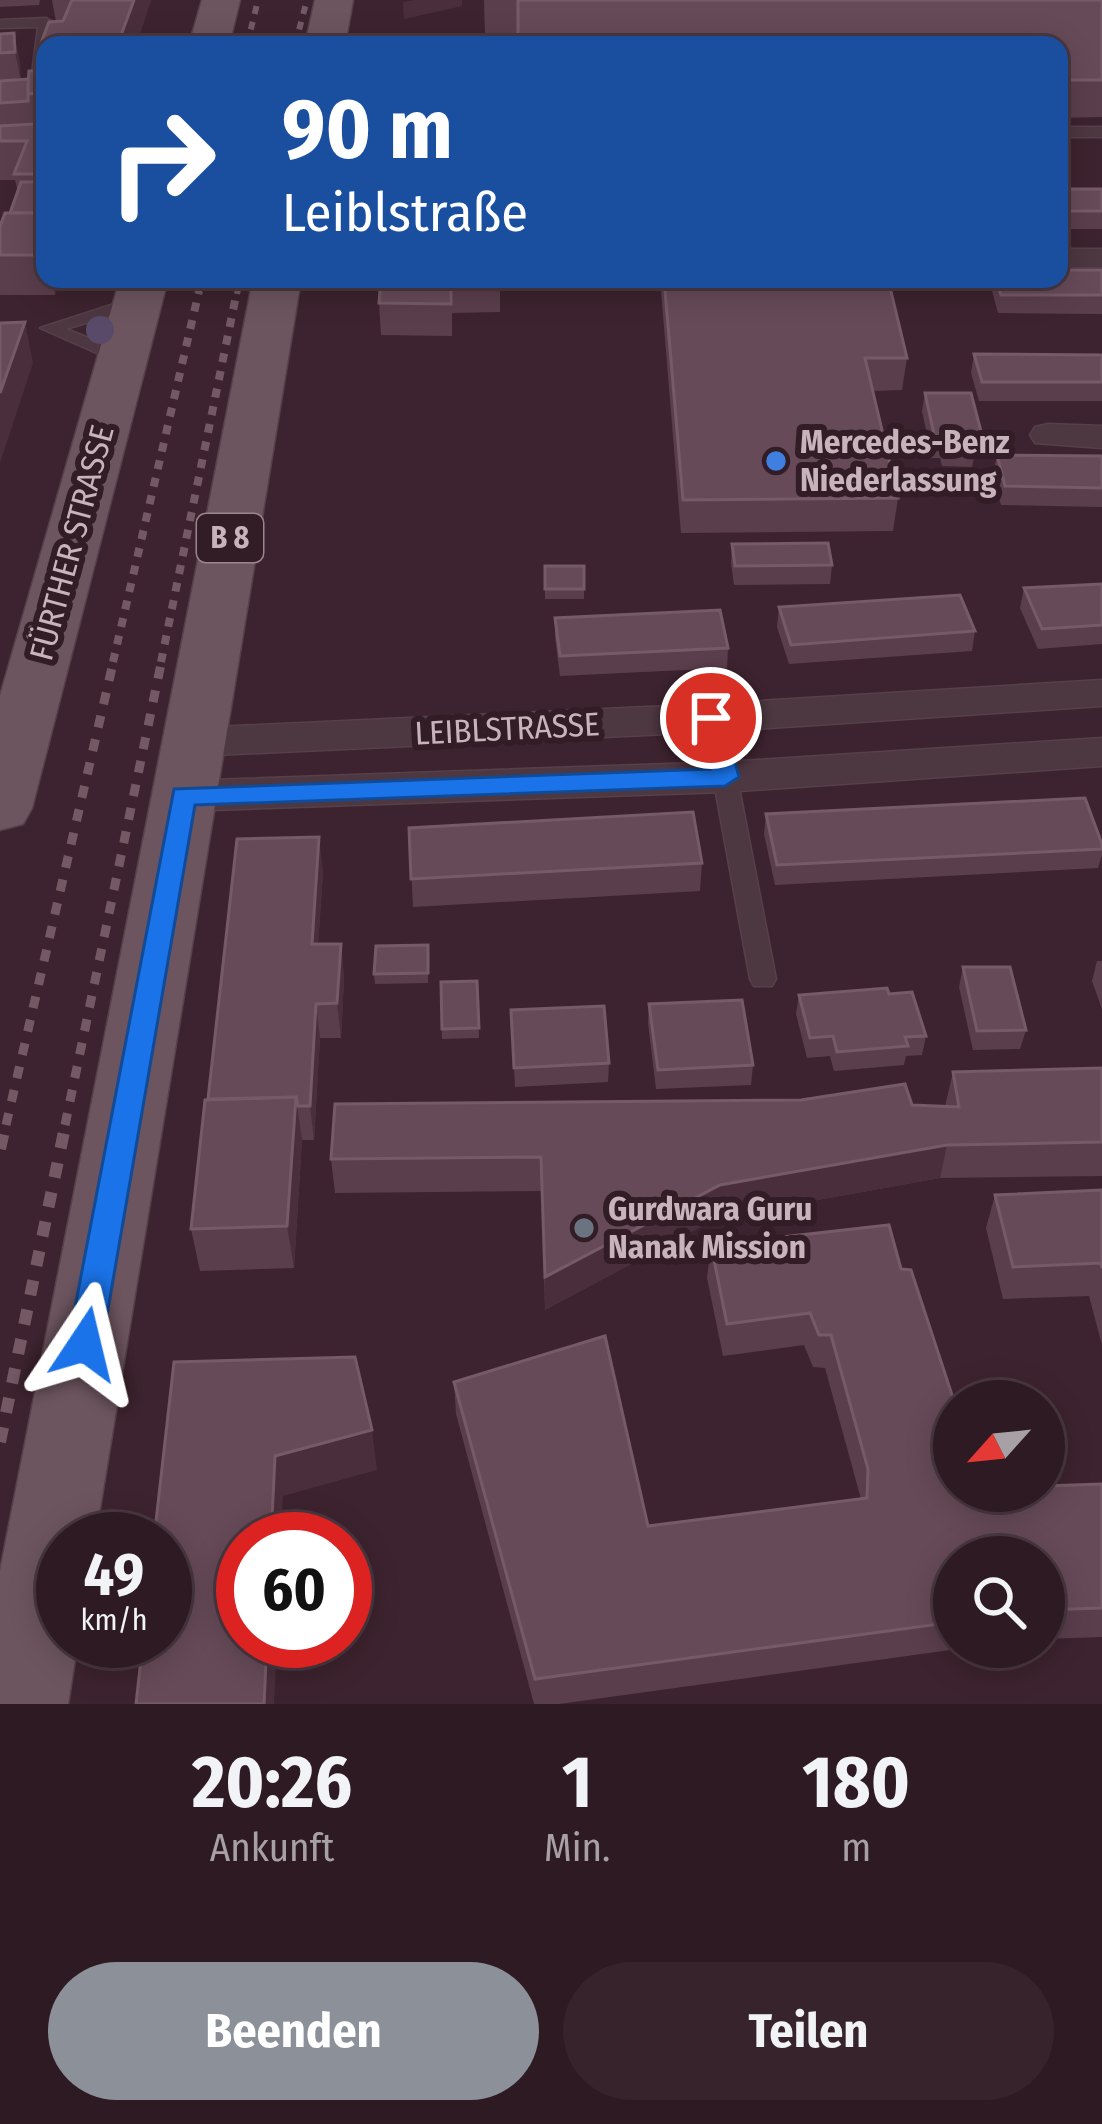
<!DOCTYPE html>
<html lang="de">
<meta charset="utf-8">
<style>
:root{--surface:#2e1a23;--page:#36232b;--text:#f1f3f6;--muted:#a7a1a6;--line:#493841;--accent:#8c9099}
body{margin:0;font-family:"Fira Sans Condensed",sans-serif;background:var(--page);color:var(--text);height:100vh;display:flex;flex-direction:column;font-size:45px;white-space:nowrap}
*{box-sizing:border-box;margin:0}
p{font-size:39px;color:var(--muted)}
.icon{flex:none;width:66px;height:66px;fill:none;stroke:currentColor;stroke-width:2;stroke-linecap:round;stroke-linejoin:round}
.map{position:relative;height:1704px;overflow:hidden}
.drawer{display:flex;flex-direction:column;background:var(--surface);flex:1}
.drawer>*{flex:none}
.banner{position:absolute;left:36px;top:36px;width:1032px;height:252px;border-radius:24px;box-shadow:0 6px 30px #0003,0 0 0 3px var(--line);background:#1a4fa0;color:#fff;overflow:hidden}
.needle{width:78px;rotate:243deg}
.buttons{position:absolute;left:933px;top:1380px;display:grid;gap:24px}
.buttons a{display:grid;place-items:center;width:132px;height:132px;border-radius:50%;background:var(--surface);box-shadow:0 6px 30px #0003,0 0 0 3px var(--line);font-size:60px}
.speed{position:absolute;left:36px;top:1512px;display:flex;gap:24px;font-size:60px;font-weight:700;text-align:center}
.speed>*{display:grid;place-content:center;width:156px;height:156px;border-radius:50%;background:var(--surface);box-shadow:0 6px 30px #0003,0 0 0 3px var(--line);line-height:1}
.speed small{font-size:30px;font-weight:400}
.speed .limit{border:18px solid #d22;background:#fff;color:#111}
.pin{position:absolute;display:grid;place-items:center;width:102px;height:102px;color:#fff;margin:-51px;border:6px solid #fff;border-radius:50%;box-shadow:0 3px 12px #0007}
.me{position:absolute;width:132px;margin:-66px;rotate:10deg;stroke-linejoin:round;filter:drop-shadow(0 0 9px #0008)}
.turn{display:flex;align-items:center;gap:42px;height:252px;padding:0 48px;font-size:54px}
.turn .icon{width:156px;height:156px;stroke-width:2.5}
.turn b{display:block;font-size:84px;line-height:102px}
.eta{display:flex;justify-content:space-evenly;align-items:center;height:204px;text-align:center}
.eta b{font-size:72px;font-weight:700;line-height:84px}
.button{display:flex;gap:24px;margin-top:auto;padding:24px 48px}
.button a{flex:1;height:138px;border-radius:72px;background:var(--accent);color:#fff;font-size:48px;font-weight:700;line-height:138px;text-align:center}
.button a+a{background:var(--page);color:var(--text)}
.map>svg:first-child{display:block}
</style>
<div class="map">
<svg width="1102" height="1704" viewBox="0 0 1102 1704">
<rect width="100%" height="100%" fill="#3d232f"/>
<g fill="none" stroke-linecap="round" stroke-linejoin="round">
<defs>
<g id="lane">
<path d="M 46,18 L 53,22 L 50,45 L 45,45 L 43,96 L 36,100 L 29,96 L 38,27 L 0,28 L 0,20 Z"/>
<rect x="1061" y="127" width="41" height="10"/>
<path d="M 139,296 L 145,297 L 145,305 L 66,329 L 129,354 L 129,362 L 117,362 L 40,328 Z"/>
<path d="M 725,769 L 737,777 L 776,979 L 772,986 L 754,986 L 750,979 L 713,777 Z"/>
</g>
<g id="street">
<rect x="1059" y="249" width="43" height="18"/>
<path d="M 1048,424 L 1102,426 L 1102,448 L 1035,443 L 1030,435 L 1035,427 Z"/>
<path d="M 1102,680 L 1102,706 L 711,732 L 193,756 L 178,752 L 172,742 L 178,732 L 193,728 L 711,704 Z"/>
<path d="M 1102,738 L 1102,766 L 725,792 L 183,811 L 168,807 L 161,796 L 168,785 L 183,781 L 725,762 Z"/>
</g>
<g id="primary">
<path d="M 202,0 L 240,0 L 229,45 L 189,45 Z"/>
<path d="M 315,0 L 353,0 L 345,45 L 305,45 Z"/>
<path d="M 120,279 L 168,279 L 32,808 L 23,824 L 0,830 L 0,696 Z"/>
<path d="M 253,279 L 301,279 L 95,1539 L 63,1539 L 63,1641 L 78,1641 L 68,1704 L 0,1704 L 0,1571 Z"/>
</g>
</defs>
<use href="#lane" stroke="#56404a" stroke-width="3"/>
<use href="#street" stroke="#56404a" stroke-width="3"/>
<use href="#primary" stroke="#56404a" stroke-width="3"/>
<use href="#lane" fill="#4d3741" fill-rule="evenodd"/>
<use href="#street" fill="#4d3741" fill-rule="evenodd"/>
<use href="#primary" fill="#6d5560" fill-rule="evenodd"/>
<g stroke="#745965" stroke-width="6" stroke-dasharray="8 8" stroke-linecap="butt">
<path d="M 247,45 L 258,0"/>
<path d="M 295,45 L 307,0"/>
<path d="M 198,294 L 202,279"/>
<path d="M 237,294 L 240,279"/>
</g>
<g stroke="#745965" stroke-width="8" stroke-dasharray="9 9" stroke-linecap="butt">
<path d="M 113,662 L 199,291"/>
<path d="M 161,662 L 237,291"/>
</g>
<g stroke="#745965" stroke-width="9" stroke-dasharray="12 12" stroke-linecap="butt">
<path d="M 6,1125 L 114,659"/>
<path d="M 65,1125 L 162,659"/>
</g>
<g stroke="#745965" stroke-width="12" stroke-dasharray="15 15" stroke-linecap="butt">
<path d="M 0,1149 L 6,1122"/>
<path d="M 0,1442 L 66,1122"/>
</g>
</g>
<circle fill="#5a4a69" cx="100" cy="330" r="14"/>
<g fill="#5b3e4c">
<path d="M 0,0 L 40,0 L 39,5 L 0,7 Z"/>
<path d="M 52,0 L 151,0 L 136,45 L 45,45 L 45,67 L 41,43 L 56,22 Z"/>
<path d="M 484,0 L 1102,0 L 1102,117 L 1059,118 L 1059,45 L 485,35 Z"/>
<path d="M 14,33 L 21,80 L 28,79 L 45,71 L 45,279 L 60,279 L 55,295 L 0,295 L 0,226 L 10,213 L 18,192 L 15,180 L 0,180 L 0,34 Z"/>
<rect x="1059" y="189" width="43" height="40"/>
<path d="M 1102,270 L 1102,314 L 998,313 L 991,287 L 992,279 L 1059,279 Z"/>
<path d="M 381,279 L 500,279 L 500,312 L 452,313 L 452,336 L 381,335 L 379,303 Z"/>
<path d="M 660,279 L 888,279 L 907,358 L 902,390 L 873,391 L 898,498 L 893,531 L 681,533 Z"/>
<path d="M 974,354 L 1102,355 L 1102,401 L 979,401 L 971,373 Z"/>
<path d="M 925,393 L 983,439 L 980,458 L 974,458 L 972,467 L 942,466 L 940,458 L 932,458 L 922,411 Z"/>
<path d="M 997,455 L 1102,456 L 1102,507 L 1001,505 L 993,474 Z"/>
<path d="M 732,544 L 832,565 L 830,584 L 734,585 L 731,563 Z"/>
<rect x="545" y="566" width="39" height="33"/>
<path d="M 1102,584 L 1102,644 L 1038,649 L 1020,608 L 1024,588 Z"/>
<path d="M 779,607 L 975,631 L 972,651 L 789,664 L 777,627 Z"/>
<path d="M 555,618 L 728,648 L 727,668 L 560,676 L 555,637 Z"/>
<path d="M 766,814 L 1102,844 L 1102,855 L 1098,868 L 775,885 L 764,834 Z"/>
<path d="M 409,828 L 702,863 L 700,891 L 413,907 Z"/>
<path d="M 323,871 L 318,944 L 341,944 L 344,978 L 341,1038 L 320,1038 L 314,1140 L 302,1140 L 294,1268 L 200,1271 L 191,1229 L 208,1099 Z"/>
<path d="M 428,945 L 428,983 L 375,984 L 374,974 Z"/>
<path d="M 1097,961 L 1102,961 L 1102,1009 L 1092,981 Z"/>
<path d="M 963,967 L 1026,1030 L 1020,1049 L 973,1050 L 959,987 Z"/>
<path d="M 477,981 L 479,1038 L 442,1039 L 441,982 Z"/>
<path d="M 889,994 L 926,1036 L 922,1055 L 906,1056 L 904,1065 L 834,1071 L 830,1056 L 807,1058 L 796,1014 L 799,995 Z"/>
<path d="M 649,1004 L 753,1065 L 751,1085 L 656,1089 L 648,1023 Z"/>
<path d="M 511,1010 L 609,1063 L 608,1082 L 515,1087 Z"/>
<path d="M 1102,1068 L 1102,1176 L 940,1178 L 717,1218 L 545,1310 L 542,1191 L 335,1193 L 331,1159 L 912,1105 L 945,1106 L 953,1072 Z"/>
<path d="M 1102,1190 L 1102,1345 L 1089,1296 L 1003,1299 L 986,1228 L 995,1195 Z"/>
<path d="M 889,1225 L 954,1491 L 1102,1484 L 1102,1637 L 1044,1639 L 1044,1557 L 954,1557 L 954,1647 L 972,1647 L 559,1704 L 534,1704 L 456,1414 L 454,1382 L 648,1526 L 861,1499 L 825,1368 L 813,1367 L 804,1345 L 723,1356 L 707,1278 L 711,1245 Z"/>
</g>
<g fill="#4a2e3c">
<path d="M 134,0 L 151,0 L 136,45 L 121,45 L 120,38 Z"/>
<path d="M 415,0 L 462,0 L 462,6 L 404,19 L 403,2 Z"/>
<path d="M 14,33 L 20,62 L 21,82 L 15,52 Z"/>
<path d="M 52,279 L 60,279 L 55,295 Z"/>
<path d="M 25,322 L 33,363 L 0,463 L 0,393 Z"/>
<path d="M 319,837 L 323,871 L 316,979 L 312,944 Z"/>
<path d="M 341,944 L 344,978 L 341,1038 L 337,1003 Z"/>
<path d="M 316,1004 L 320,1038 L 314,1140 L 310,1106 Z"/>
<path d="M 296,1097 L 302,1140 L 294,1268 L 287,1226 Z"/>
<path d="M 947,1145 L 940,1178 L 717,1218 L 545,1310 L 545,1277 L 720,1185 Z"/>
<path d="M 372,1430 L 377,1470 L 283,1496 L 281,1539 L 271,1539 L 275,1456 Z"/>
<path d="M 267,1641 L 277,1641 L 274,1704 L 264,1704 Z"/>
</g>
<g fill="#674a58" stroke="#765a68" stroke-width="3">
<path d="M 72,0 L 134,0 L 120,38 L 41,43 L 49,22 L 63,21 Z"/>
<path d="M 518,0 L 1102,0 L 1102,80 L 1059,80 L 1059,45 L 518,45 Z"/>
<path d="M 14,33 L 15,52 L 0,53 L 0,34 Z"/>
<path d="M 29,71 L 45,71 L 45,93 L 27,94 Z"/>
<path d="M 28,79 L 28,101 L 0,103 L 0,81 Z"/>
<path d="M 45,104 L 45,174 L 14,174 L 27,141 L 0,141 L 0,126 L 34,124 Z"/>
<path d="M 21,182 L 45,182 L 45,213 L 10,213 Z"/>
<rect x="1059" y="189" width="43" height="22"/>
<path d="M 5,213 L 45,213 L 45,255 L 0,255 L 0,226 Z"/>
<path d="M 1059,270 L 1102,270 L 1102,295 L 1001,295 L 996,279 L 1059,279 Z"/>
<path d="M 381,279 L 500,279 L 500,280 L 451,281 L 451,304 L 379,303 Z"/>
<path d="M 664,279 L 888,279 L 907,358 L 865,358 L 898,498 L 683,500 Z"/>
<path d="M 25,322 L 0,393 L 0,323 Z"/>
<path d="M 974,354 L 1102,355 L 1102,382 L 982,382 Z"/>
<path d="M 925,393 L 971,393 L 983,439 L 974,439 L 976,448 L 946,448 L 943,439 L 935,439 Z"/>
<path d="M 997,455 L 1102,456 L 1102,488 L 1005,486 Z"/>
<path d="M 828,543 L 832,565 L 735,566 L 732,544 Z"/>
<rect x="545" y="566" width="39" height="23"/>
<path d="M 1102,584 L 1102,625 L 1042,629 L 1024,588 Z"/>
<path d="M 960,595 L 975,631 L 791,645 L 779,607 Z"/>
<path d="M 720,610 L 728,648 L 560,656 L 555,618 Z"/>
<path d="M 1085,798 L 1102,844 L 1102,849 L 777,865 L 766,814 Z"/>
<path d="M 693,812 L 702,863 L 411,879 L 409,828 Z"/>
<path d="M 319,837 L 312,944 L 341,944 L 337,1003 L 316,1004 L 310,1106 L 298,1106 L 296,1097 L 208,1099 L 237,839 Z"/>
<path d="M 428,945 L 428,973 L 374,974 L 376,946 Z"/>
<path d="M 963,967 L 1010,967 L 1026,1030 L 977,1031 Z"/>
<path d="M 477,981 L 479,1028 L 442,1029 L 441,982 Z"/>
<path d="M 887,988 L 889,994 L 912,992 L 926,1036 L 905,1037 L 908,1046 L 837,1052 L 833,1036 L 810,1038 L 799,995 Z"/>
<path d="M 742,1000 L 753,1065 L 658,1070 L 649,1004 Z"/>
<path d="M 604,1006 L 609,1063 L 514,1068 L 511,1010 Z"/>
<path d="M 1102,1068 L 1102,1142 L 947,1145 L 720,1185 L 545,1277 L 541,1157 L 331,1159 L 335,1104 L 801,1100 L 905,1084 L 912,1105 L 959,1107 L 953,1072 Z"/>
<path d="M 296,1097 L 287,1226 L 191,1229 L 205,1100 Z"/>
<path d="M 1102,1190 L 1102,1268 L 1101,1263 L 1013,1267 L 995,1195 Z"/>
<path d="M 889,1225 L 901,1269 L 911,1270 L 954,1401 L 954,1491 L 1044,1491 L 1044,1486 L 1102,1484 L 1102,1608 L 1044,1610 L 1044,1557 L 954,1557 L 954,1622 L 535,1679 L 454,1382 L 605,1336 L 648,1526 L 867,1498 L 868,1469 L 831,1335 L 819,1335 L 810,1313 L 727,1324 L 711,1245 Z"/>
<path d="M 355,1357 L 372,1430 L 275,1456 L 271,1539 L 243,1539 L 243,1641 L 267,1641 L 264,1704 L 136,1704 L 143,1641 L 165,1641 L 165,1539 L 154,1539 L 174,1362 Z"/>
</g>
<path fill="#1a73e8" stroke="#114b97" stroke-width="3" d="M 711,710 L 723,718 L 739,777 L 725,786 L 195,805 L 102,1344 L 97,1355 L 85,1359 L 73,1355 L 68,1344 L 174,789 L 710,769 L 698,718 Z"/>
<circle fill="#3f7fe0" stroke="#321c26" stroke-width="4.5" cx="776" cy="461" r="12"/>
<circle fill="#6b7280" stroke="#321c26" stroke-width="4.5" cx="584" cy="1228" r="12"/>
<g text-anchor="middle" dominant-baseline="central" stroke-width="12" stroke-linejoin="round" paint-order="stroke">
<rect fill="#321c26" stroke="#9b858f" stroke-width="3" x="197" y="514" width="66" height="48" rx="9"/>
<g font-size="30" font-weight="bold" fill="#c8b2bc">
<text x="230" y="538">B 8</text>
</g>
<g font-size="33" font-weight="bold" fill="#c8b2bc" stroke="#321c26" text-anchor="start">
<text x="800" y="442">Mercedes-Benz<tspan x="800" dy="38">Niederlassung</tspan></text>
<text x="608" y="1209">Gurdwara Guru<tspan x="608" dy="38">Nanak Mission</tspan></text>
</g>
<g font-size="33" fill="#c8b2bc" stroke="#321c26">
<text transform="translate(72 543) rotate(-75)">FÜRTHER STRASSE</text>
<text transform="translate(507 729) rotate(-3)">LEIBLSTRASSE</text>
</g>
</g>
</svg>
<div class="buttons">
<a><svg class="needle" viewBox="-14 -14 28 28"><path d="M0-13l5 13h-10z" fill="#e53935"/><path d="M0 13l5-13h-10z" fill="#a7a1a6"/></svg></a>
<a><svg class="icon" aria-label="search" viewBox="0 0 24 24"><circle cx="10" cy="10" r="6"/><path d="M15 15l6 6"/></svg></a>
</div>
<div class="speed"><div>49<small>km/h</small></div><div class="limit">60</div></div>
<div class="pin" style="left:711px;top:718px;background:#d93025"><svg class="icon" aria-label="arrive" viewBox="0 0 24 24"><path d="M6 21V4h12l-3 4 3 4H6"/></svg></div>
<svg class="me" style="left:85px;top:1344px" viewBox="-20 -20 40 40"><path d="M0-17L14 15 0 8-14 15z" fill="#1a73e8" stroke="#fff" stroke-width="4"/></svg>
<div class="banner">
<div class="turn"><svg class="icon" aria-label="right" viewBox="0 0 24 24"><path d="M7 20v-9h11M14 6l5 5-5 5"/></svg><div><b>90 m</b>Leiblstraße</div></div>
</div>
</div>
<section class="drawer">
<div class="eta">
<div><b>20:26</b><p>Ankunft</p></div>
<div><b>1</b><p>Min.</p></div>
<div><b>180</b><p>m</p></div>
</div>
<div class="button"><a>Beenden</a><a>Teilen</a></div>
</section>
